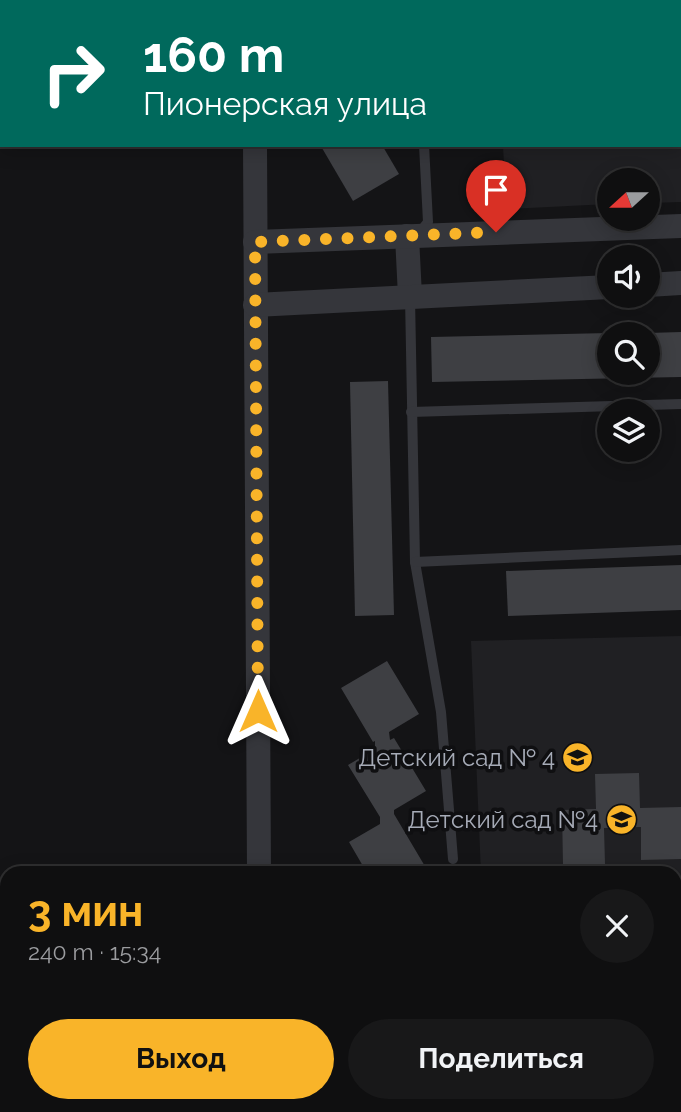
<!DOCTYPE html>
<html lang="ru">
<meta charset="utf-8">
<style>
:root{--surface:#0f0f10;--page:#181819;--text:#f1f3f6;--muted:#9b9c9f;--line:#2f2f30;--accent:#f9b429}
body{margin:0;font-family:Raleway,sans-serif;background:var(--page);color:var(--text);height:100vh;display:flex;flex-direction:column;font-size:26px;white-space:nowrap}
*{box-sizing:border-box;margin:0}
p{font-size:23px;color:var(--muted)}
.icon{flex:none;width:38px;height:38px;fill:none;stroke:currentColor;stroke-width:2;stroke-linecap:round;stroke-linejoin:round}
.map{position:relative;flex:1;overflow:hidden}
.drawer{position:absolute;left:0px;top:866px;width:682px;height:247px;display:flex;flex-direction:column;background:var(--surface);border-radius:21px 21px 0 0;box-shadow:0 4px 18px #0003,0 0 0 2px var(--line)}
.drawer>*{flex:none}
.guide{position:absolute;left:0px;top:0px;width:682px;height:147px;box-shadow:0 4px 18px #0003,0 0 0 2px var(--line);background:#00695c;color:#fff;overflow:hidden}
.needle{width:46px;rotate:249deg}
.controls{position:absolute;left:597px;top:168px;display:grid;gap:14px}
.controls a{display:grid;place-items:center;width:63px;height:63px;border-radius:50%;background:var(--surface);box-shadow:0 4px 18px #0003,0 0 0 2px var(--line);font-size:35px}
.pin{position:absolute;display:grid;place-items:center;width:60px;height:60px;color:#fff;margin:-72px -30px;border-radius:50% 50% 50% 0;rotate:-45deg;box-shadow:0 0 7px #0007}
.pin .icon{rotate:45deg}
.me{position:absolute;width:77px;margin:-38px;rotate:0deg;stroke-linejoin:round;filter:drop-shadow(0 0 5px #0008)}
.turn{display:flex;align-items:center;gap:24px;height:147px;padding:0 28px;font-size:32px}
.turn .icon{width:91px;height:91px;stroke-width:2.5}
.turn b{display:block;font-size:49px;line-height:60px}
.round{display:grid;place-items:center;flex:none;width:74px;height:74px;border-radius:37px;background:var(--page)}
.headline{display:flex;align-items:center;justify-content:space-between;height:119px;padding:0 28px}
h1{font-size:42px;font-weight:700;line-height:52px;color:var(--accent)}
.action{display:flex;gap:14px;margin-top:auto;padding:14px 28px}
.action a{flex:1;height:80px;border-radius:42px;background:var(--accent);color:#111;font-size:28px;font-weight:700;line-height:80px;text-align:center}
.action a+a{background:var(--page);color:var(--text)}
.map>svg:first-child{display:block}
</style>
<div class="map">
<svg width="681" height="1112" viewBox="0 0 681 1112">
<rect width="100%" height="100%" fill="#141416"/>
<g fill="#202023">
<path d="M 497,0 L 681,0 L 681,202 L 648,203 L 648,180 L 609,180 L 609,204 L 506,209 L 503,145 L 681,145 L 681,2 L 497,2 Z"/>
<path d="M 681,636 L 681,898 L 676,899 L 676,873 L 481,873 L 471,641 Z"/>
<path d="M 0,952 L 7,952 L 7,1106 L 238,1106 L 238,1112 L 0,1112 Z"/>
<path d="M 676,1058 L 681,1058 L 681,1112 L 382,1112 L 381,1106 L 676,1106 Z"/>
</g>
<g fill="#3e3f43">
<path d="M 326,145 L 382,145 L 399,174 L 353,201 L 322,148 Z"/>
<path d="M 681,332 L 681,377 L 432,382 L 431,337 L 609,333 L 609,373 L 648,373 L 648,333 Z"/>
<path d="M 388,381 L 394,615 L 355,616 L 350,382 Z"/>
<path d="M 681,565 L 681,610 L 508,616 L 506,571 Z"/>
<path d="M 387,661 L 419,714 L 389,732 L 390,740 L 394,738 L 426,791 L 394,810 L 394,814 L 426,868 L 418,873 L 367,873 L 349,842 L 380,824 L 380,817 L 348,765 L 375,749 L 375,741 L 373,742 L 341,688 Z"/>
<path d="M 639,773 L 640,808 L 681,807 L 681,859 L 641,860 L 641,827 L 604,828 L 605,864 L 563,865 L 562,810 L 596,809 L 595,774 Z"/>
<rect x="676" y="961" width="5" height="39"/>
<path d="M 0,1073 L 7,1073 L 7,1102 L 0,1103 Z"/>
<path d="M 302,1106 L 342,1106 L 342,1112 L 303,1112 Z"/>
</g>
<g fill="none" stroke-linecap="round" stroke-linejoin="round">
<g stroke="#35363b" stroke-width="10">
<path d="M 411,0 L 412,2"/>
<path d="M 420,232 L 428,222 L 424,145"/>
<path d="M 410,297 L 415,562 L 441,712 L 453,859"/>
<path d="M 411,412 L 681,404"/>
<path d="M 415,562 L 681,550"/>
<path d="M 676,1024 L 681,1024"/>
<path d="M 359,1106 L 359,1112"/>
</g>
<g stroke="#35363b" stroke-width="24">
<path d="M 254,0 L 254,2"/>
<path d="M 255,145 L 259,873"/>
<path d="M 407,236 L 410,296"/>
<path d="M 255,242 L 681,226"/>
<path d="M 648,285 L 681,283"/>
<path d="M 255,305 L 609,287"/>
<path d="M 260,1106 L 261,1112"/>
</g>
</g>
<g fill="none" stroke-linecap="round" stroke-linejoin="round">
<path stroke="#f9b429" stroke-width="12" stroke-dasharray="0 21.6" d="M 258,711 L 255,242 L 496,232"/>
</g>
<defs>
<symbol id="school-disc" viewBox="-11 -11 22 22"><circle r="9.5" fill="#f9b429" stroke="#0f0f11"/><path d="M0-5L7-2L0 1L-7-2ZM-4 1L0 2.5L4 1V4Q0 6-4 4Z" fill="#111"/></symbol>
</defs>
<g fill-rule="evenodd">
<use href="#school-disc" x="560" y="740" width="35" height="35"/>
<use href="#school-disc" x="604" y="802" width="35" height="35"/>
</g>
<g text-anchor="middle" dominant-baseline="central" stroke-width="7" stroke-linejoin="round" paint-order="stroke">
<g font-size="24" fill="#a6abb7" stroke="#0f0f11" text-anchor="end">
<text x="555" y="757">Детский сад № 4</text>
<text x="598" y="819">Детский сад №4</text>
</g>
</g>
</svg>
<div class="controls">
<a><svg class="needle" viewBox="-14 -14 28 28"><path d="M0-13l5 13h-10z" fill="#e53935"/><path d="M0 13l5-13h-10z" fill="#9b9c9f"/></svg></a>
<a><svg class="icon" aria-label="sound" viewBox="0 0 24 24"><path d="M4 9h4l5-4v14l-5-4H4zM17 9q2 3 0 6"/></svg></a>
<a><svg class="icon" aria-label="search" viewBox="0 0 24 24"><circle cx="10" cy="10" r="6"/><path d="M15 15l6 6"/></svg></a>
<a><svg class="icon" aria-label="layers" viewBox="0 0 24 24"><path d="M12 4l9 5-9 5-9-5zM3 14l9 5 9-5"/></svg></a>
</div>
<div class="pin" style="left:496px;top:232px;background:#d93025"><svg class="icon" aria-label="arrive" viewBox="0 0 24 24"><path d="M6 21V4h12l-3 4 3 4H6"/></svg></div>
<svg class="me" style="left:258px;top:711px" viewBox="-20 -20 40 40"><path d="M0-17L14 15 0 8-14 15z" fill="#f9b429" stroke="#fff" stroke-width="4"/></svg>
<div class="guide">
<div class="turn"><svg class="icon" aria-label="right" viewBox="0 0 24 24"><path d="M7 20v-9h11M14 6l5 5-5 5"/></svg><div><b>160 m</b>Пионерская улица</div></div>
</div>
<section class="drawer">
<div class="headline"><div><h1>3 мин</h1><p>240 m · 15:34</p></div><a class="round"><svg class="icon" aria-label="close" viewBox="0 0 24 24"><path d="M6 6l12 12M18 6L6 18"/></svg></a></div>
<div class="action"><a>Выход</a><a>Поделиться</a></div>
</section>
</div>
